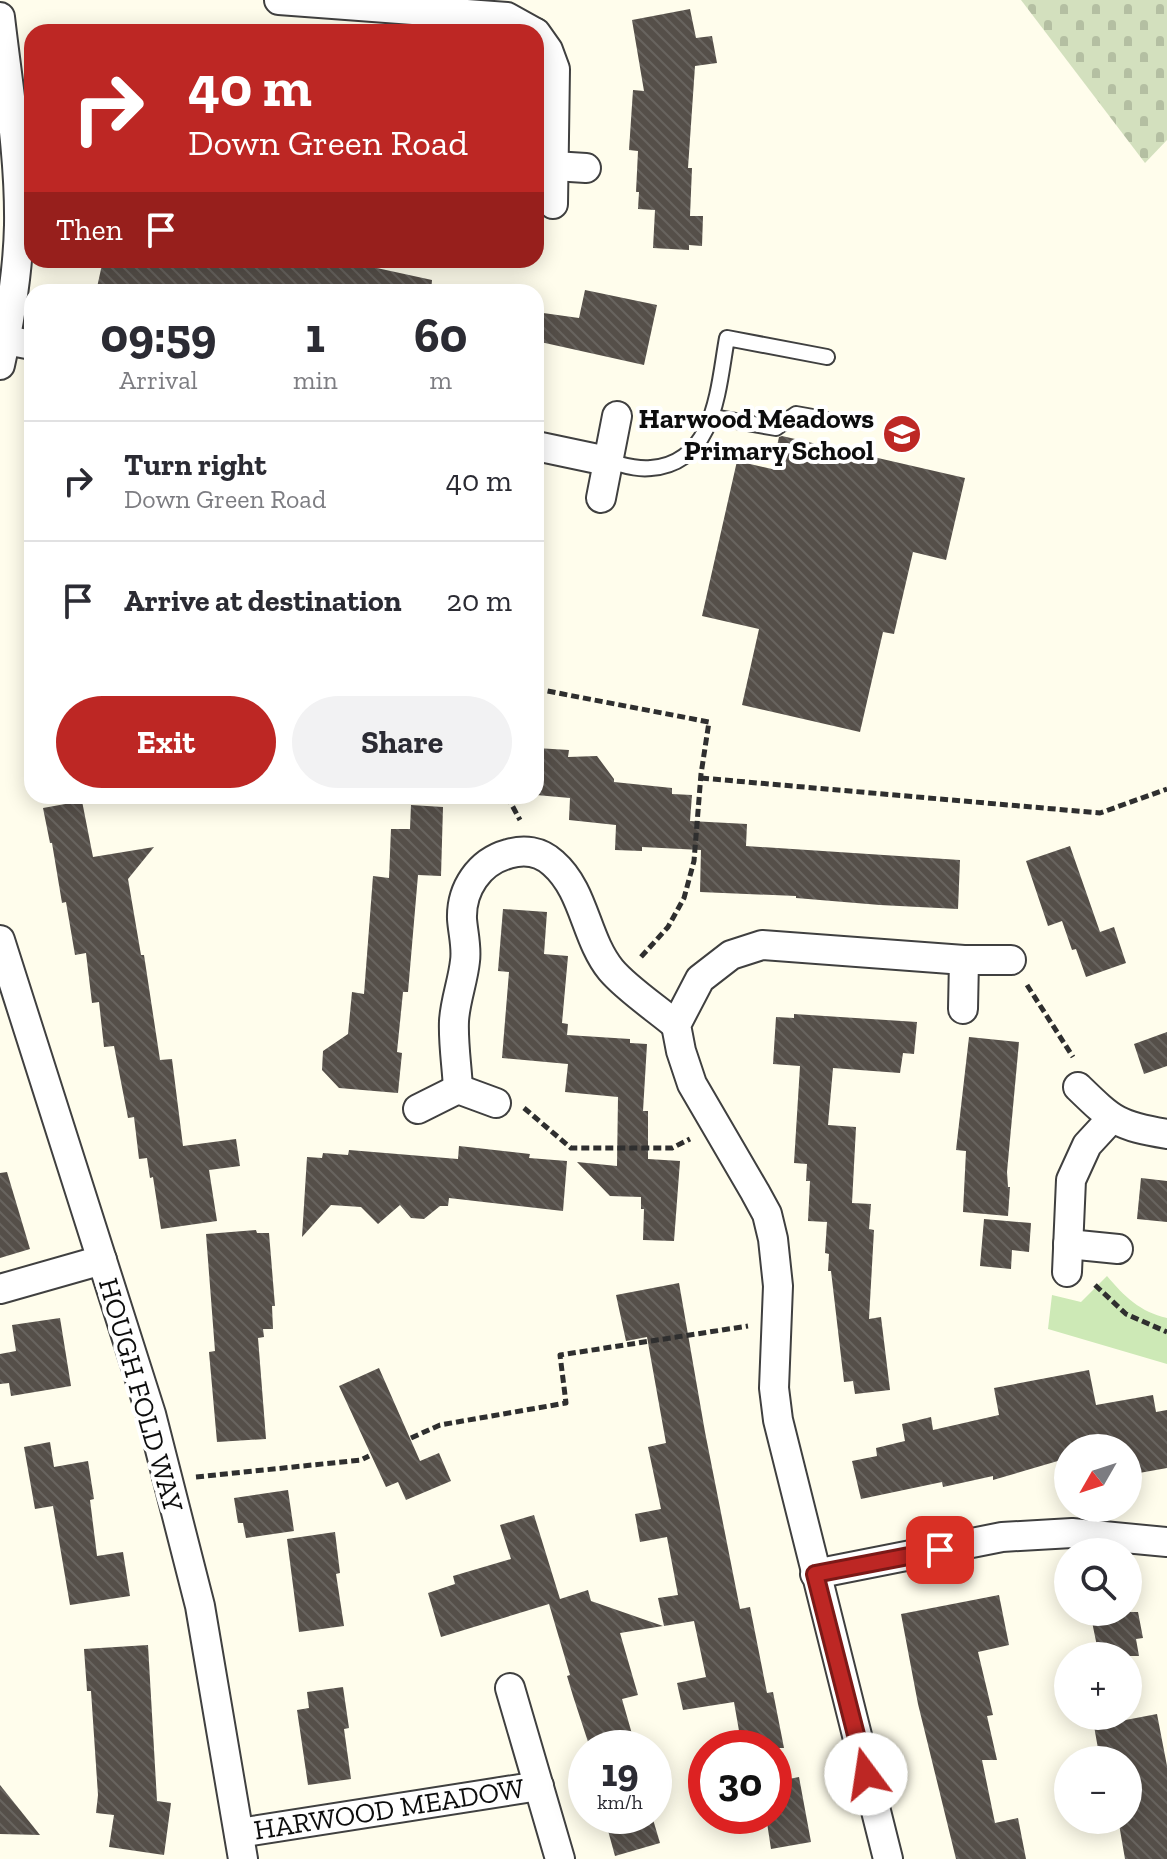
<!DOCTYPE html>
<meta charset="utf-8">
<style>
:root{--surface:#fff;--page:#f2f2f3;--text:#2b2b33;--muted:#7c7c81;--line:#e1e1e2;--accent:#bd2724}
body{margin:0;font-family:"Zilla Slab",serif;background:var(--page);color:var(--text);height:100vh;display:flex;flex-direction:column;font-size:30px;white-space:nowrap}
*{box-sizing:border-box;margin:0}
p{font-size:26px;color:var(--muted)}
.icon{flex:none;width:44px;height:44px;fill:none;stroke:currentColor;stroke-width:2;stroke-linecap:round;stroke-linejoin:round}
.map{position:relative;flex:1;overflow:hidden}
.sheet{position:absolute;left:24px;top:284px;width:520px;height:520px;display:flex;flex-direction:column;background:var(--surface);border-radius:24px;box-shadow:0 4px 20px #0003}
.sheet>*{flex:none}
.top-card{position:absolute;left:24px;top:24px;width:520px;height:244px;border-radius:24px;box-shadow:0 4px 20px #0003;background:#bd2724;color:#fff;overflow:hidden}
.needle{width:52px;rotate:231deg}
.tools{position:absolute;left:1054px;top:1434px;display:grid;gap:16px}
.tools a{display:grid;place-items:center;width:88px;height:88px;border-radius:50%;background:var(--surface);box-shadow:0 4px 20px #0003;font-size:40px}
.speed{position:absolute;left:568px;top:1730px;display:flex;gap:16px;font-size:40px;font-weight:700;text-align:center}
.speed>*{display:grid;place-content:center;width:104px;height:104px;border-radius:50%;background:var(--surface);box-shadow:0 4px 20px #0003;line-height:1}
.speed small{font-size:20px;font-weight:400}
.speed .limit{border:12px solid #d22;background:#fff;color:#111}
.pin{position:absolute;display:grid;place-items:center;width:68px;height:68px;color:#fff;margin:-34px;border-radius:16px;box-shadow:0 4px 12px #0006}
.me{position:absolute;width:88px;margin:-44px;rotate:346deg;stroke-linejoin:round;filter:drop-shadow(0 0 6px #0008)}
.turn{display:flex;align-items:center;gap:28px;height:168px;padding:0 32px;font-size:36px}
.turn .icon{width:104px;height:104px;stroke-width:2.5}
.turn b{display:block;font-size:56px;line-height:68px}
.then{display:flex;align-items:center;height:76px;padding:0 32px;background:#0003;gap:16px;font-size:30px}
.eta{display:flex;justify-content:space-evenly;align-items:center;height:136px;text-align:center}
.eta b{font-size:48px;font-weight:700;line-height:56px}
.action{display:flex;gap:16px;margin-top:auto;padding:16px 32px}
.action a{flex:1;height:92px;border-radius:48px;background:var(--accent);color:#fff;font-size:32px;font-weight:700;line-height:92px;text-align:center}
.action a+a{background:var(--page);color:var(--text)}
ul{padding:0;list-style:none}
li{display:flex;align-items:center;gap:24px;height:120px;padding:0 32px;border-top:2px solid var(--line)}
li div{flex:1}
li b{display:block;font-size:30px}
li em{font-style:normal}
.map>svg:first-child{display:block}
</style>
<div class="map">
<svg width="1167" height="1859" viewBox="0 0 1167 1859">
<defs>
<pattern id="cemetery-stones" width="16" height="16" patternUnits="userSpaceOnUse" patternTransform="scale(2)"><rect width="16" height="16" fill="#d3e0be"/><path d="M2 7V4a2 2 0 0 1 4 0v3zM10 15v-3a2 2 0 0 1 4 0v3z" fill="#b4bfa2"/></pattern>
<pattern id="building-back-hatch" width="6" height="6" patternUnits="userSpaceOnUse" patternTransform="scale(2)"><rect width="6" height="6" fill="#554f49"/><path d="M-1 5l2 2M0 0l6 6M5-1l2 2" fill="none" stroke="#68645f"/></pattern>
</defs>
<rect width="100%" height="100%" fill="#fffdec"/>
<path fill="#cde9b6" d="M 1107,1276 C 1124,1296 1140,1312 1167,1318 L 1167,1364 L 1048,1329 L 1052,1295 L 1081,1302 Z"/>
<path fill="url(#cemetery-stones)" d="M 1021,0 L 1167,0 L 1167,140 L 1145,163 Z"/>
<g fill="url(#building-back-hatch)">
<path d="M 690,9 L 696,38 L 712,36 L 717,63 L 695,66 L 688,168 L 692,168 L 690,216 L 703,216 L 702,246 L 689,245 L 689,250 L 653,248 L 655,210 L 638,209 L 639,192 L 636,192 L 638,151 L 629,150 L 633,90 L 644,91 L 632,20 Z"/>
<path d="M 103,260 L 294,260 L 326,267 L 328,260 L 340,260 L 432,280 L 431,292 L 96,292 Z"/>
<path d="M 585,290 L 657,305 L 644,365 L 536,341 L 536,312 L 579,318 Z"/>
<path d="M 782,436 L 965,478 L 946,560 L 913,552 L 894,634 L 883,632 L 860,732 L 742,705 L 759,629 L 702,616 L 737,461 L 772,469 L 779,437 Z"/>
<path d="M 536,748 L 569,750 L 568,757 L 597,756 L 614,779 L 614,782 L 672,788 L 672,794 L 692,795 L 690,821 L 747,824 L 746,846 L 960,860 L 958,909 L 880,905 L 796,898 L 796,896 L 700,892 L 701,850 L 642,847 L 642,851 L 615,850 L 616,825 L 569,820 L 570,798 L 536,795 Z"/>
<path d="M 82,801 L 93,857 L 154,847 L 128,879 L 141,955 L 144,955 L 160,1060 L 172,1059 L 183,1146 L 236,1139 L 240,1166 L 209,1170 L 217,1221 L 161,1229 L 153,1177 L 150,1178 L 147,1158 L 139,1159 L 134,1117 L 128,1118 L 114,1046 L 104,1047 L 99,1002 L 92,1003 L 86,953 L 75,955 L 66,902 L 62,903 L 52,843 L 50,843 L 43,808 Z"/>
<path d="M 411,805 L 443,807 L 441,876 L 418,875 L 408,992 L 403,992 L 397,1052 L 402,1053 L 398,1093 L 339,1088 L 322,1070 L 323,1051 L 348,1034 L 352,992 L 364,994 L 373,876 L 389,878 L 391,829 L 410,829 Z"/>
<path d="M 1070,846 L 1100,932 L 1114,927 L 1126,963 L 1086,977 L 1076,949 L 1072,950 L 1062,921 L 1048,926 L 1026,861 Z"/>
<path d="M 503,909 L 547,912 L 544,954 L 568,956 L 562,1023 L 568,1024 L 567,1035 L 630,1039 L 630,1043 L 647,1044 L 643,1111 L 648,1111 L 648,1159 L 680,1161 L 674,1241 L 643,1240 L 644,1209 L 641,1209 L 641,1197 L 610,1196 L 577,1162 L 617,1166 L 618,1097 L 565,1092 L 568,1064 L 502,1058 L 509,972 L 498,971 Z"/>
<path d="M 794,1014 L 917,1022 L 914,1054 L 903,1053 L 900,1073 L 833,1068 L 828,1125 L 856,1127 L 852,1203 L 871,1204 L 869,1229 L 874,1230 L 869,1319 L 881,1317 L 890,1390 L 855,1394 L 853,1381 L 844,1382 L 831,1271 L 828,1271 L 829,1254 L 825,1253 L 827,1222 L 808,1221 L 810,1181 L 806,1181 L 807,1164 L 794,1163 L 800,1066 L 773,1064 L 776,1017 L 794,1018 Z"/>
<path d="M 1167,1032 L 1167,1066 L 1144,1074 L 1134,1044 Z"/>
<path d="M 969,1037 L 1019,1042 L 1007,1172 L 1008,1187 L 1010,1187 L 1008,1216 L 963,1212 L 966,1151 L 956,1150 Z"/>
<path d="M 459,1146 L 530,1154 L 529,1158 L 567,1161 L 563,1211 L 449,1198 L 448,1206 L 440,1206 L 424,1219 L 411,1218 L 400,1205 L 378,1224 L 361,1207 L 331,1205 L 302,1237 L 307,1157 L 322,1158 L 323,1153 L 348,1155 L 349,1150 L 458,1159 Z"/>
<path d="M 7,1172 L 30,1249 L 0,1258 L 0,1173 Z"/>
<path d="M 1141,1178 L 1167,1181 L 1167,1222 L 1137,1219 Z"/>
<path d="M 984,1219 L 1031,1223 L 1029,1252 L 1012,1250 L 1011,1269 L 980,1266 Z"/>
<path d="M 256,1230 L 257,1233 L 269,1233 L 275,1306 L 272,1306 L 273,1329 L 263,1329 L 264,1337 L 258,1338 L 266,1439 L 217,1442 L 209,1352 L 215,1351 L 206,1234 Z"/>
<path d="M 679,1283 L 705,1432 L 740,1609 L 750,1607 L 767,1693 L 773,1692 L 784,1748 L 742,1748 L 734,1702 L 683,1710 L 677,1683 L 706,1677 L 694,1621 L 664,1626 L 658,1598 L 678,1595 L 667,1537 L 640,1542 L 635,1514 L 661,1509 L 648,1447 L 666,1443 L 647,1337 L 626,1341 L 616,1295 Z"/>
<path d="M 60,1318 L 71,1386 L 11,1396 L 9,1383 L 0,1384 L 0,1354 L 16,1351 L 12,1325 Z"/>
<path d="M 379,1368 L 420,1461 L 439,1453 L 451,1481 L 406,1500 L 398,1482 L 386,1487 L 339,1386 Z"/>
<path d="M 1089,1370 L 1096,1405 L 1153,1395 L 1156,1412 L 1167,1410 L 1167,1468 L 1128,1475 L 1128,1448 L 1068,1448 L 1068,1458 L 993,1480 L 993,1476 L 943,1487 L 942,1482 L 861,1499 L 852,1461 L 877,1456 L 876,1448 L 905,1441 L 902,1424 L 931,1417 L 933,1430 L 999,1415 L 994,1388 Z"/>
<path d="M 50,1442 L 54,1467 L 88,1461 L 94,1499 L 90,1500 L 97,1556 L 123,1552 L 130,1596 L 70,1605 L 53,1506 L 35,1509 L 24,1447 Z"/>
<path d="M 288,1490 L 294,1531 L 246,1538 L 243,1523 L 238,1523 L 234,1498 Z"/>
<path d="M 534,1515 L 560,1599 L 588,1590 L 591,1601 L 663,1626 L 620,1633 L 638,1695 L 622,1699 L 636,1748 L 590,1748 L 573,1696 L 567,1676 L 570,1675 L 549,1604 L 441,1637 L 428,1593 L 455,1584 L 453,1576 L 511,1559 L 500,1525 Z"/>
<path d="M 335,1532 L 340,1573 L 336,1574 L 344,1626 L 299,1632 L 287,1539 Z"/>
<path d="M 999,1595 L 1009,1645 L 978,1652 L 993,1715 L 987,1716 L 997,1760 L 982,1760 L 995,1823 L 1018,1818 L 1026,1859 L 956,1859 L 918,1704 L 901,1614 Z"/>
<path d="M 1090,1612 L 1138,1612 L 1143,1638 L 1136,1639 L 1139,1656 L 1099,1656 Z"/>
<path d="M 148,1645 L 157,1801 L 171,1803 L 164,1855 L 109,1847 L 114,1815 L 96,1813 L 98,1795 L 91,1691 L 87,1691 L 84,1649 Z"/>
<path d="M 343,1687 L 349,1728 L 344,1729 L 351,1779 L 308,1785 L 297,1710 L 309,1708 L 307,1692 Z"/>
<path d="M 1157,1714 L 1167,1766 L 1167,1859 L 1125,1859 L 1119,1824 L 1128,1822 L 1128,1760 L 1100,1760 L 1094,1726 Z"/>
<path d="M 799,1777 L 811,1842 L 771,1849 L 766,1816 L 774,1816 L 774,1782 Z"/>
<path d="M 0,1785 L 40,1835 L 0,1834 Z"/>
<path d="M 604,1816 L 652,1816 L 660,1843 L 615,1856 Z"/>
</g>
<g fill="none" stroke-linecap="round" stroke-linejoin="round">
<defs>
<g id="lane">
<path d="M 713,417 L 776,428 L 796,414 L 824,419"/>
<path d="M 607,461 C 621,464 636,470 651,468 C 716,463 718,387 727,338 L 827,357"/>
</g>
<g id="street">
<path d="M 279,0 L 507,17 L 534,32"/>
<path d="M 0,17 C 8,86 20,156 19,225 C 18,272 10,320 0,365"/>
<path d="M 536,33 L 548,50 L 555,69 L 553,204"/>
<path d="M 554,166 L 586,168"/>
<path d="M 6,340 L 32,345"/>
<path d="M 536,446 L 607,461"/>
<path d="M 601,498 L 617,416"/>
<path d="M 0,940 L 151,1414 L 200,1606 L 243,1859"/>
<path d="M 963,1009 L 964,960"/>
<path d="M 1078,1087 C 1113,1121 1118,1126 1167,1134"/>
<path d="M 458,1089 C 457,1067 453,1043 454,1021 C 455,1001 463,981 465,961 C 467,947 463,933 462,919 C 461,889 479,862 508,854 C 524,849 540,851 553,863 C 585,891 585,938 611,970 C 627,989 656,1008 676,1025"/>
<path d="M 418,1109 L 458,1089 L 496,1103"/>
<path d="M 1068,1244 L 1118,1249"/>
<path d="M 1067,1272 L 1071,1180 L 1087,1145 L 1111,1119"/>
<path d="M 0,1289 L 102,1260"/>
<path d="M 815,1574 L 1002,1537 L 1072,1533 L 1167,1542"/>
<path d="M 510,1688 L 560,1859"/>
<path d="M 239,1833 L 539,1786"/>
<path d="M 888,1859 L 778,1420 L 774,1388 L 778,1286 L 773,1239 L 767,1214 L 755,1192 L 692,1084 L 681,1051 L 676,1025 L 700,979 L 731,955 L 762,945 L 964,960 L 1011,960"/>
</g>
</defs>
<use href="#lane" stroke="#404040" stroke-width="18"/>
<use href="#street" stroke="#404040" stroke-width="32"/>
<g stroke="#2f2f2f" stroke-width="5" stroke-dasharray="8 4" stroke-linecap="butt">
<path d="M 536,692 L 542,690 L 709,722 L 701,774 L 694,861 L 684,898 L 668,927 L 641,957"/>
<path d="M 701,778 L 1100,813 L 1167,789"/>
<path d="M 507,796 L 520,820"/>
<path d="M 1027,985 L 1073,1057"/>
<path d="M 524,1108 L 571,1148 L 672,1148 L 690,1139"/>
<path d="M 1095,1285 L 1126,1314 L 1167,1332"/>
<path d="M 411,1438 L 440,1425 L 566,1403 L 560,1355 L 748,1326"/>
<path d="M 196,1477 L 361,1460 L 369,1456"/>
</g>
<use href="#lane" stroke="#fff" stroke-width="14"/>
<use href="#street" stroke="#fff" stroke-width="28"/>
</g>
<g fill="none" stroke-linecap="round" stroke-linejoin="round">
<defs>
<path id="route" d="M 866,1774 L 815,1574 L 940,1550"/>
</defs>
<use href="#route" stroke="#7b1917" stroke-width="20"/>
<use href="#route" stroke="#bd2724" stroke-width="14"/>
</g>
<defs>
<symbol id="school-disc" viewBox="-11 -11 22 22"><circle r="9.5" fill="#bd2724" stroke="#fff"/><path d="M0-5L7-2L0 1L-7-2ZM-4 1L0 2.5L4 1V4Q0 6-4 4Z" fill="#fff"/></symbol>
</defs>
<g fill-rule="evenodd">
<use href="#school-disc" x="880" y="412" width="44" height="44"/>
</g>
<g text-anchor="middle" dominant-baseline="central" stroke-width="8" stroke-linejoin="round" paint-order="stroke">
<g font-size="28" font-weight="bold" fill="#0d0d0d" stroke="#fff" text-anchor="end">
<text x="874" y="418">Harwood Meadows<tspan x="874" dy="32">Primary School</tspan></text>
</g>
<g font-size="28" fill="#0d0d0d" stroke="#fff">
<text transform="translate(141 1395) rotate(74)">HOUGH FOLD WAY</text>
<text transform="translate(389 1809) rotate(-9)">HARWOOD MEADOW</text>
</g>
</g>
</svg>
<div class="tools">
<a><svg class="needle" viewBox="-14 -14 28 28"><path d="M0-13l5 13h-10z" fill="#e53935"/><path d="M0 13l5-13h-10z" fill="#7c7c81"/></svg></a>
<a><svg class="icon" aria-label="search" viewBox="0 0 24 24"><circle cx="10" cy="10" r="6"/><path d="M15 15l6 6"/></svg></a>
<a>+</a>
<a>−</a>
</div>
<div class="speed"><div>19<small>km/h</small></div><div class="limit">30</div></div>
<div class="pin" style="left:940px;top:1550px;background:#d93025"><svg class="icon" aria-label="arrive" viewBox="0 0 24 24"><path d="M6 21V4h12l-3 4 3 4H6"/></svg></div>
<svg class="me" style="left:866px;top:1774px" viewBox="-20 -20 40 40"><circle r="19" fill="#fff"/><path d="M0-13L10 11 0 6-10 11z" fill="#bd2724"/></svg>
<div class="top-card">
<div class="turn"><svg class="icon" aria-label="right" viewBox="0 0 24 24"><path d="M7 20v-9h11M14 6l5 5-5 5"/></svg><div><b>40 m</b>Down Green Road</div></div>
<div class="then">Then<svg class="icon" aria-label="arrive" viewBox="0 0 24 24"><path d="M6 21V4h12l-3 4 3 4H6"/></svg></div>
</div>
<section class="sheet">
<div class="eta">
<div><b>09:59</b><p>Arrival</p></div>
<div><b>1</b><p>min</p></div>
<div><b>60</b><p>m</p></div>
</div>
<ul>
<li><svg class="icon" aria-label="right" viewBox="0 0 24 24"><path d="M7 20v-9h11M14 6l5 5-5 5"/></svg><div><b>Turn right</b><p>Down Green Road</p></div><em>40 m</em></li>
<li><svg class="icon" aria-label="arrive" viewBox="0 0 24 24"><path d="M6 21V4h12l-3 4 3 4H6"/></svg><div><b>Arrive at destination</b></div><em>20 m</em></li>
</ul>
<div class="action"><a>Exit</a><a>Share</a></div>
</section>
</div>
